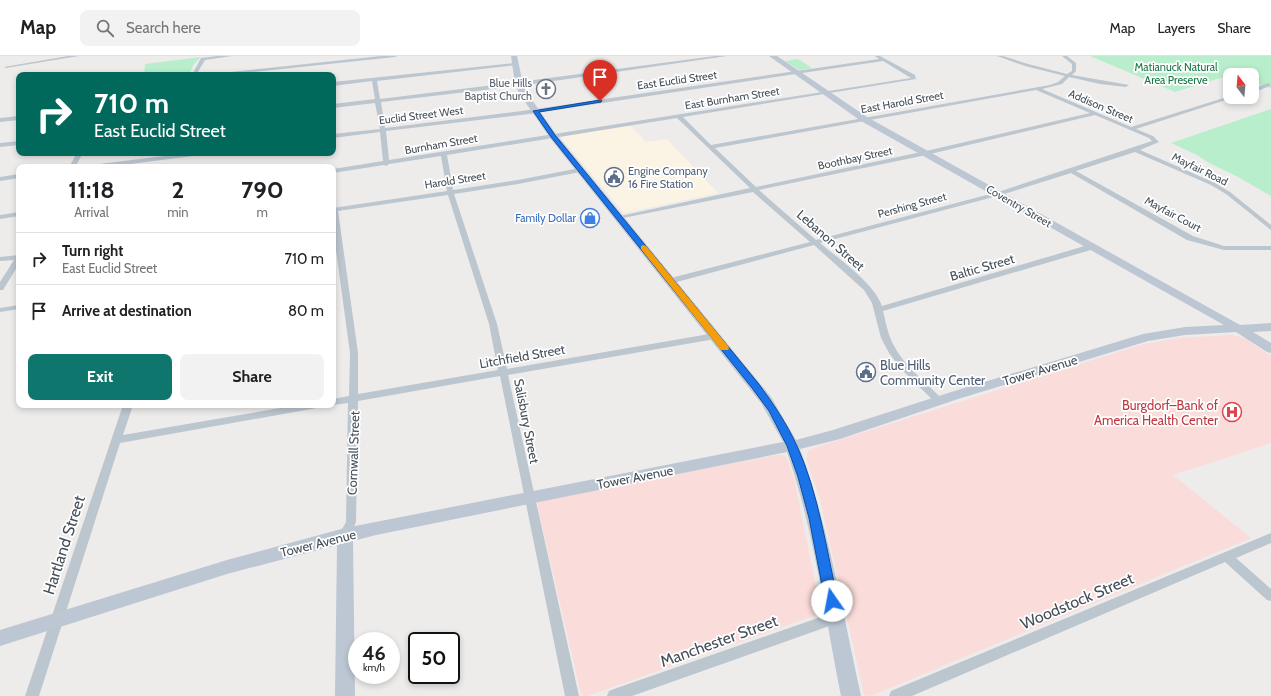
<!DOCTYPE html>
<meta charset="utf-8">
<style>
:root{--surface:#fff;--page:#f2f2f2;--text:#202124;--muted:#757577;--line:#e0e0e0;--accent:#0f766e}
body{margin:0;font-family:Cabin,sans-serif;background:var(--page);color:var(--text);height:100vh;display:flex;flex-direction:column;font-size:15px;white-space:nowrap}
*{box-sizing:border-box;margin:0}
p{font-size:13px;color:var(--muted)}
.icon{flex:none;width:22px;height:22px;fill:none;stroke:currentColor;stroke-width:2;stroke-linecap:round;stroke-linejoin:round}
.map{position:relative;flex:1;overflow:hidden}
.sheet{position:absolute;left:16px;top:108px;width:320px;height:244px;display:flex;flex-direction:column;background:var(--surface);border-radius:8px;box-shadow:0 2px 6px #0003}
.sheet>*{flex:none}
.top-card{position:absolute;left:16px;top:16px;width:320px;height:84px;border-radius:8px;box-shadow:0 2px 6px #0003;background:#00695c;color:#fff;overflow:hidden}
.needle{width:26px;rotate:344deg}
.fabs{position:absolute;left:1223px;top:12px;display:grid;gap:8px}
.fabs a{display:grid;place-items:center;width:36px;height:36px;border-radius:8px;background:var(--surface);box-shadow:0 2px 6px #0003;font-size:20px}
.speed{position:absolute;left:348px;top:576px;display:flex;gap:8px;font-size:20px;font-weight:700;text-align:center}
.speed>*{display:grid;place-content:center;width:52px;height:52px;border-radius:50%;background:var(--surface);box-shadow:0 2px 6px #0003;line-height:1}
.speed small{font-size:10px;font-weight:400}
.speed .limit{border:2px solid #111;border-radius:6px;background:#fff;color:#111}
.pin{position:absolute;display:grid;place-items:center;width:34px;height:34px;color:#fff;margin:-41px -17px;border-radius:50% 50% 50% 0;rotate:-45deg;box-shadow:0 0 4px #0007}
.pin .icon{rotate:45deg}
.me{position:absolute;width:44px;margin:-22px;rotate:348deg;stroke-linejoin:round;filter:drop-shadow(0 0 3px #0008)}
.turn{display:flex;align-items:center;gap:14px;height:84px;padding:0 12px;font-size:18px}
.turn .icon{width:52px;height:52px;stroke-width:2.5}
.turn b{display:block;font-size:28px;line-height:34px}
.eta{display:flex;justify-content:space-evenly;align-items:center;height:68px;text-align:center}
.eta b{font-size:24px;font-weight:700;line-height:28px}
.button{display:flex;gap:8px;margin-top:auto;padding:8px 12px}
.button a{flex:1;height:46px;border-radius:8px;background:var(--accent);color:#fff;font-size:16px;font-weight:700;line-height:46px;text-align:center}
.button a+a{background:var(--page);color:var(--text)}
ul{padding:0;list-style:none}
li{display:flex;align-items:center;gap:12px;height:52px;padding:0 12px;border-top:1px solid var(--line)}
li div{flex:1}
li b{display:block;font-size:15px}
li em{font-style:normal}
header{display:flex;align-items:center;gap:24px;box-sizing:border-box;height:56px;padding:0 20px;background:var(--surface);border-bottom:1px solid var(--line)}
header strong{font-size:19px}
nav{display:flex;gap:22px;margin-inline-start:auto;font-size:14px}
.search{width:280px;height:36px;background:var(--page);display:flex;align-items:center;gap:10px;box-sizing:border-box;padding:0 14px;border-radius:8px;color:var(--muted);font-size:15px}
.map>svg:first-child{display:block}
</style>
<header>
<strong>Map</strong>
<div class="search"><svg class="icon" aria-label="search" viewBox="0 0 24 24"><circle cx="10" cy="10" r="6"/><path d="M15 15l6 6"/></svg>Search here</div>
<nav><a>Map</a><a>Layers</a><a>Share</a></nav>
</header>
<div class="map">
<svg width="1271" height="640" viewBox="0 0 1271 640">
<rect width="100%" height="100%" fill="#eeebeb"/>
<path fill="#fbf3e3" d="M 630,69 L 646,86 L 667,83 L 718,137 L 624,157 L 561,82 L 564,80 Z"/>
<g fill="#fadcda">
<path d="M 1233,279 L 1246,283 L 1271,300 L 1271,387 L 1173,419 L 1251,482 L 873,639 L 866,640 L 864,638 L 820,443 L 806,402 L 808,395 L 814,392 L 1140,289 L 1178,282 Z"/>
<path d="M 777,399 L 783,399 L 787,402 L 794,423 L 821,555 L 816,559 L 590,639 L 584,640 L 581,638 L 538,452 L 538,447 L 547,443 Z"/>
</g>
<g fill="#b8eecc">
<path d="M 1090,0 L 1271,0 L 1271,32 L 1252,26 L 1252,19 L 1230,19 L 1175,36 Z"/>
<path d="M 201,1 L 194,8 L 189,18 L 144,19 L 145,8 Z"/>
<path d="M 798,3 L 812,12 L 799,14 L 785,5 Z"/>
<path d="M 1271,53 L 1271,140 L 1238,121 L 1209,107 L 1197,99 L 1171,87 Z"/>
</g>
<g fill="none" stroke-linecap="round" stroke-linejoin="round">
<g fill="#bcc6ce" fill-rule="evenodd">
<path d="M 68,0 L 79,0 L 6,12 L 4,11 Z"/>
<path d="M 217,0 L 232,0 L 205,4 L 196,19 L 192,19 L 201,2 Z"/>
<path d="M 381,0 L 397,0 L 395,1 L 226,19 L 210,19 L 212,18 Z"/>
<path d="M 715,0 L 727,0 L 519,30 L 381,46 L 385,72 L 529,54 L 879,3 L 875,0 L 880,0 L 915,19 L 916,23 L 683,61 L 711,89 L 1050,29 L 1058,26 L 1065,20 L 1025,10 L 997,0 L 1003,0 L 1028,8 L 1067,18 L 1072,15 L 1072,8 L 1062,0 L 1067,0 L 1076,7 L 1076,15 L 1072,19 L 1129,29 L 1126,31 L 1100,28 L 1069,21 L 1062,28 L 1042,33 L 1131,71 L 1230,40 L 1235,41 L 1136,73 L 1153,80 L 1159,86 L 1140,94 L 1215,127 L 1230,136 L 1271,169 L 1271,174 L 1226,138 L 1211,129 L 1135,96 L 1076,115 L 1193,180 L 1224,190 L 1271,190 L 1271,194 L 1224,194 L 1187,184 L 1071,117 L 1001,139 L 820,187 C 839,203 874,227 882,250 L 1088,189 L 1094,189 L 1094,193 L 883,255 C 886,267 888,279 894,290 C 905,311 926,326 942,343 L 944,345 L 942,347 L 936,347 L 902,314 L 889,297 L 881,282 L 872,247 L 864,234 L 814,189 L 673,227 L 667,227 L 666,225 L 667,223 L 810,186 L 753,136 L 618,163 L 618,161 L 620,160 L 750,132 L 677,62 L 447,99 L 453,134 L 518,124 L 580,112 L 583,114 L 580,116 L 518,128 L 454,138 L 497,268 L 507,313 L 715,277 L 719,280 L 715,283 L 508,319 L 579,640 L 565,640 L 500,320 L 358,345 L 356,466 L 349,482 L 345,484 L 341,482 L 339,479 L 346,466 L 348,347 L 333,349 L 332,349 L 333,343 L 349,340 L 350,297 L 333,172 L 333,152 L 447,135 L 441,100 L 389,108 L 386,110 L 384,109 L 333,117 L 333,113 L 383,105 L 380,76 L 333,82 L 333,78 L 380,73 L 375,47 L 333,52 L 333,48 L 375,43 L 372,25 L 333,30 L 333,26 L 516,7 L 518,8 L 516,9 L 377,25 L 380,43 L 519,26 ZM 883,5 L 911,22 L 389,104 L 386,75 L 529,58 ZM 1036,34 L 1090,57 L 926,95 L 756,131 L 715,92 ZM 1095,59 L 1149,82 L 1152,85 L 998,136 L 816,184 L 759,134 L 926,99 ZM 448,139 L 489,268 L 498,314 L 358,338 L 358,297 L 338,155 Z"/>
<path d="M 1268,27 L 1271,29 L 1270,30 L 1252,37 L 1252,33 Z"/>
<path d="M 19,60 L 19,64 L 0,66 L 0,62 Z"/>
<path d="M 19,85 L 19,89 L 0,91 L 0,87 Z"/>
<path d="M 77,97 L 83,97 L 75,111 L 69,111 Z"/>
<path d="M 188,97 L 205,97 L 202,99 L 106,111 L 88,111 L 91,109 Z"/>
<path d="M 19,118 L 19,122 L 0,125 L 0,121 Z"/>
<path d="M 19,156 L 19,160 L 0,163 L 0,159 Z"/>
<path d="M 19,199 L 19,208 L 3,234 L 0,234 L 0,226 L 14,204 L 0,205 L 0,201 Z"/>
<path d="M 19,249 L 19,253 L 0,256 L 0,252 Z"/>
<path d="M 123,349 L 133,349 L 123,379 L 298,349 L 322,349 L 317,352 L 120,387 L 39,640 L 25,640 Z"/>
<path d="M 1271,477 L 1271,487 L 1236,502 L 1271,533 L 1271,545 L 1267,544 L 1225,506 L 912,640 L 889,640 L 891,635 Z"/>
<path d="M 835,556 L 839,558 L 841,562 L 839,566 L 835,568 L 632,640 L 607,640 L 609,635 L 614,633 Z"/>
</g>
<path fill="#bcc7d3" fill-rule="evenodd" d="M 511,0 L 517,0 L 523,28 L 527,37 L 556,78 L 771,341 L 796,384 L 833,374 L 948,337 L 1143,278 L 1185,271 L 1224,269 L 861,65 L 769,0 L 777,0 L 867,61 L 1240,269 L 1271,267 L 1271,275 L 1253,276 L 1271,287 L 1271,297 L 1267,296 L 1236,276 L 1185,279 L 1148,285 L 958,343 L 840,383 L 800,393 C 829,473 843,558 861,640 L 841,640 C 825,560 814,474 787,396 L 376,479 L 353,485 L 355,640 L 335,640 L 337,489 L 227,518 L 0,590 L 0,574 L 227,504 L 345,472 L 783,386 L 761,347 L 550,82 L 519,37 L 515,28 Z"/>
</g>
<path fill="#1a73e8" stroke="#114b97" d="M 600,44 L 602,45 L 601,46 L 539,56 L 555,79 L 758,327 C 773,347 787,368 797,390 C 818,435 827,496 838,545 L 836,549 L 832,550 L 827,549 L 825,545 L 809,462 L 798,421 L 787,390 L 769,355 L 752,332 L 551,81 L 533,55 Z"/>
<path fill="#f59e0b" d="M 643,189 L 646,190 L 728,290 L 729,292 L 728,294 L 721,294 L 641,193 L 641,190 Z"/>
<defs>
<symbol id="church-ring" viewBox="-11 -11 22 22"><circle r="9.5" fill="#fff" stroke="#6b7280" stroke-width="1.5"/><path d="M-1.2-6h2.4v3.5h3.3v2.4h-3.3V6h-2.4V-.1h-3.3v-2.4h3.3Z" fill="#6b7280"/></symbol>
<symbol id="civic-ring" viewBox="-11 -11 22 22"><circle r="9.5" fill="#fff" stroke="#5c6f8a" stroke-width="1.5"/><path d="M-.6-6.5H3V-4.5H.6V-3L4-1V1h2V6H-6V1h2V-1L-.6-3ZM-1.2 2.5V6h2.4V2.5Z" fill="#5c6f8a"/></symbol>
<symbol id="shop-ring" viewBox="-11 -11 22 22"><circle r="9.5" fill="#fff" stroke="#3f7fe0" stroke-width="1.5"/><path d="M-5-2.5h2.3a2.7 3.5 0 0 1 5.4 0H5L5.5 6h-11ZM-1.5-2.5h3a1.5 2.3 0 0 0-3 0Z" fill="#3f7fe0"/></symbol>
<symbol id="hospital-ring" viewBox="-11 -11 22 22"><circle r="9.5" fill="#fff" stroke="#e0444e" stroke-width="1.5"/><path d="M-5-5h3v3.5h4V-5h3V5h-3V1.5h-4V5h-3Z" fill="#e0444e"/></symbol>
</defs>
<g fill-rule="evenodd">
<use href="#church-ring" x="535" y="22" width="22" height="22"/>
<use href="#civic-ring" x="603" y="110" width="22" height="22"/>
<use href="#shop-ring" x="579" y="151" width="22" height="22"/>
<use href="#civic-ring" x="855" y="305" width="22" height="22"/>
<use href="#hospital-ring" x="1221" y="345" width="22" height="22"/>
</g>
<g text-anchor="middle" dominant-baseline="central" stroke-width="3.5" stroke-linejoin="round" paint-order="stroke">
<g font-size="11" fill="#167845" stroke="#fff">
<text x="1176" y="11">Matianuck Natural<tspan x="1176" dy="13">Area Preserve</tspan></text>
</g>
<g font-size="11" fill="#444f59" stroke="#fff">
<text transform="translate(677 24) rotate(-8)">East Euclid Street</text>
<text transform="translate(732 42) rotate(-9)">East Burnham Street</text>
<text transform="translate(902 46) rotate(-10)">East Harold Street</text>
<text transform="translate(1101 50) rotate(23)">Addison Street</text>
<text transform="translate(421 59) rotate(-7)">Euclid Street West</text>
<text transform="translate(441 88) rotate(-10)">Burnham Street</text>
<text transform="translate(855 102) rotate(-12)">Boothbay Street</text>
<text transform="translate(1200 113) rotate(26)">Mayfair Road</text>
<text transform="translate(455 124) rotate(-9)">Harold Street</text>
<text transform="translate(912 149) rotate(-15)">Pershing Street</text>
<text transform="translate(1019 150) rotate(30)">Coventry Street</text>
<text transform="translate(1173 158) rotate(28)">Mayfair Court</text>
</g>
<g font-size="11" fill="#5b616d" stroke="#fff" text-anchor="end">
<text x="532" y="27">Blue Hills<tspan x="532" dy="13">Baptist Church</tspan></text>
</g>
<g font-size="11" fill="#4e5e75" stroke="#fff" text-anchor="start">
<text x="628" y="115">Engine Company<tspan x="628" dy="13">16 Fire Station</tspan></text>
</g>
<g font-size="11" fill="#366cbe" stroke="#fff" text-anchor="end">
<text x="576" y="162">Family Dollar</text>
</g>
<g font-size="13" fill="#444f59" stroke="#fff">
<text transform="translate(831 184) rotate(41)">Lebanon Street</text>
<text transform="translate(982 211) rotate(-16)">Baltic Street</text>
<text transform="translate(522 300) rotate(-10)">Litchfield Street</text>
<text transform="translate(1040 314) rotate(-17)">Tower Avenue</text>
<text transform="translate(527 365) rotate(79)">Salisbury Street</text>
<text transform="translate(353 397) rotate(-88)">Cornwall Street</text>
<text transform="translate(635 421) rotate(-11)">Tower Avenue</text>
<text transform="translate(318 487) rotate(-14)">Tower Avenue</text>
</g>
<g font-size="13" fill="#4e5e75" stroke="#fff" text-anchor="start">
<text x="880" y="309">Blue Hills<tspan x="880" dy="15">Community Center</tspan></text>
</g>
<g font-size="13" fill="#be3a42" stroke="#fff" text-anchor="end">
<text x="1218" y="349">Burgdorf–Bank of<tspan x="1218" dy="15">America Health Center</tspan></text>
</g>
<g font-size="16" fill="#444f59" stroke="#fff">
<text transform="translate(64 489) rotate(-72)">Hartland Street</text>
<text transform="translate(1077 545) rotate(-23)">Woodstock Street</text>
<text transform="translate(719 585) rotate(-20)">Manchester Street</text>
</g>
</g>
</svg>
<div class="fabs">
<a><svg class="needle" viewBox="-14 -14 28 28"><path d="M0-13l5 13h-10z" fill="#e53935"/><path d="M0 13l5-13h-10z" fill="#757577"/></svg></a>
</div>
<div class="speed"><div>46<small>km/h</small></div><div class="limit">50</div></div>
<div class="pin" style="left:600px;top:45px;background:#d93025"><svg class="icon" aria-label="arrive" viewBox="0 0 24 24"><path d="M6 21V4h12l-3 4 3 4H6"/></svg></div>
<svg class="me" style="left:832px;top:545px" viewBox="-20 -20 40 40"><circle r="19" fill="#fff"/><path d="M0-13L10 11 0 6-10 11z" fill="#1a73e8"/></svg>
<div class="top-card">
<div class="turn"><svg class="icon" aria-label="right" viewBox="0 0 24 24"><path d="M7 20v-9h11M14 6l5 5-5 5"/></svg><div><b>710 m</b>East Euclid Street</div></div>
</div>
<section class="sheet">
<div class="eta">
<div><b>11:18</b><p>Arrival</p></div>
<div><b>2</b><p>min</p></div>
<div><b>790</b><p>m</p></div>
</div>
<ul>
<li><svg class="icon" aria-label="right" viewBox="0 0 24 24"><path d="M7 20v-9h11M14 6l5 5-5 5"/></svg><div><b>Turn right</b><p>East Euclid Street</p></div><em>710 m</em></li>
<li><svg class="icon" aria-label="arrive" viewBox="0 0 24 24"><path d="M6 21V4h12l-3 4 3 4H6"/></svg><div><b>Arrive at destination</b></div><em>80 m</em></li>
</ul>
<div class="button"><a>Exit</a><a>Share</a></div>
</section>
</div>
